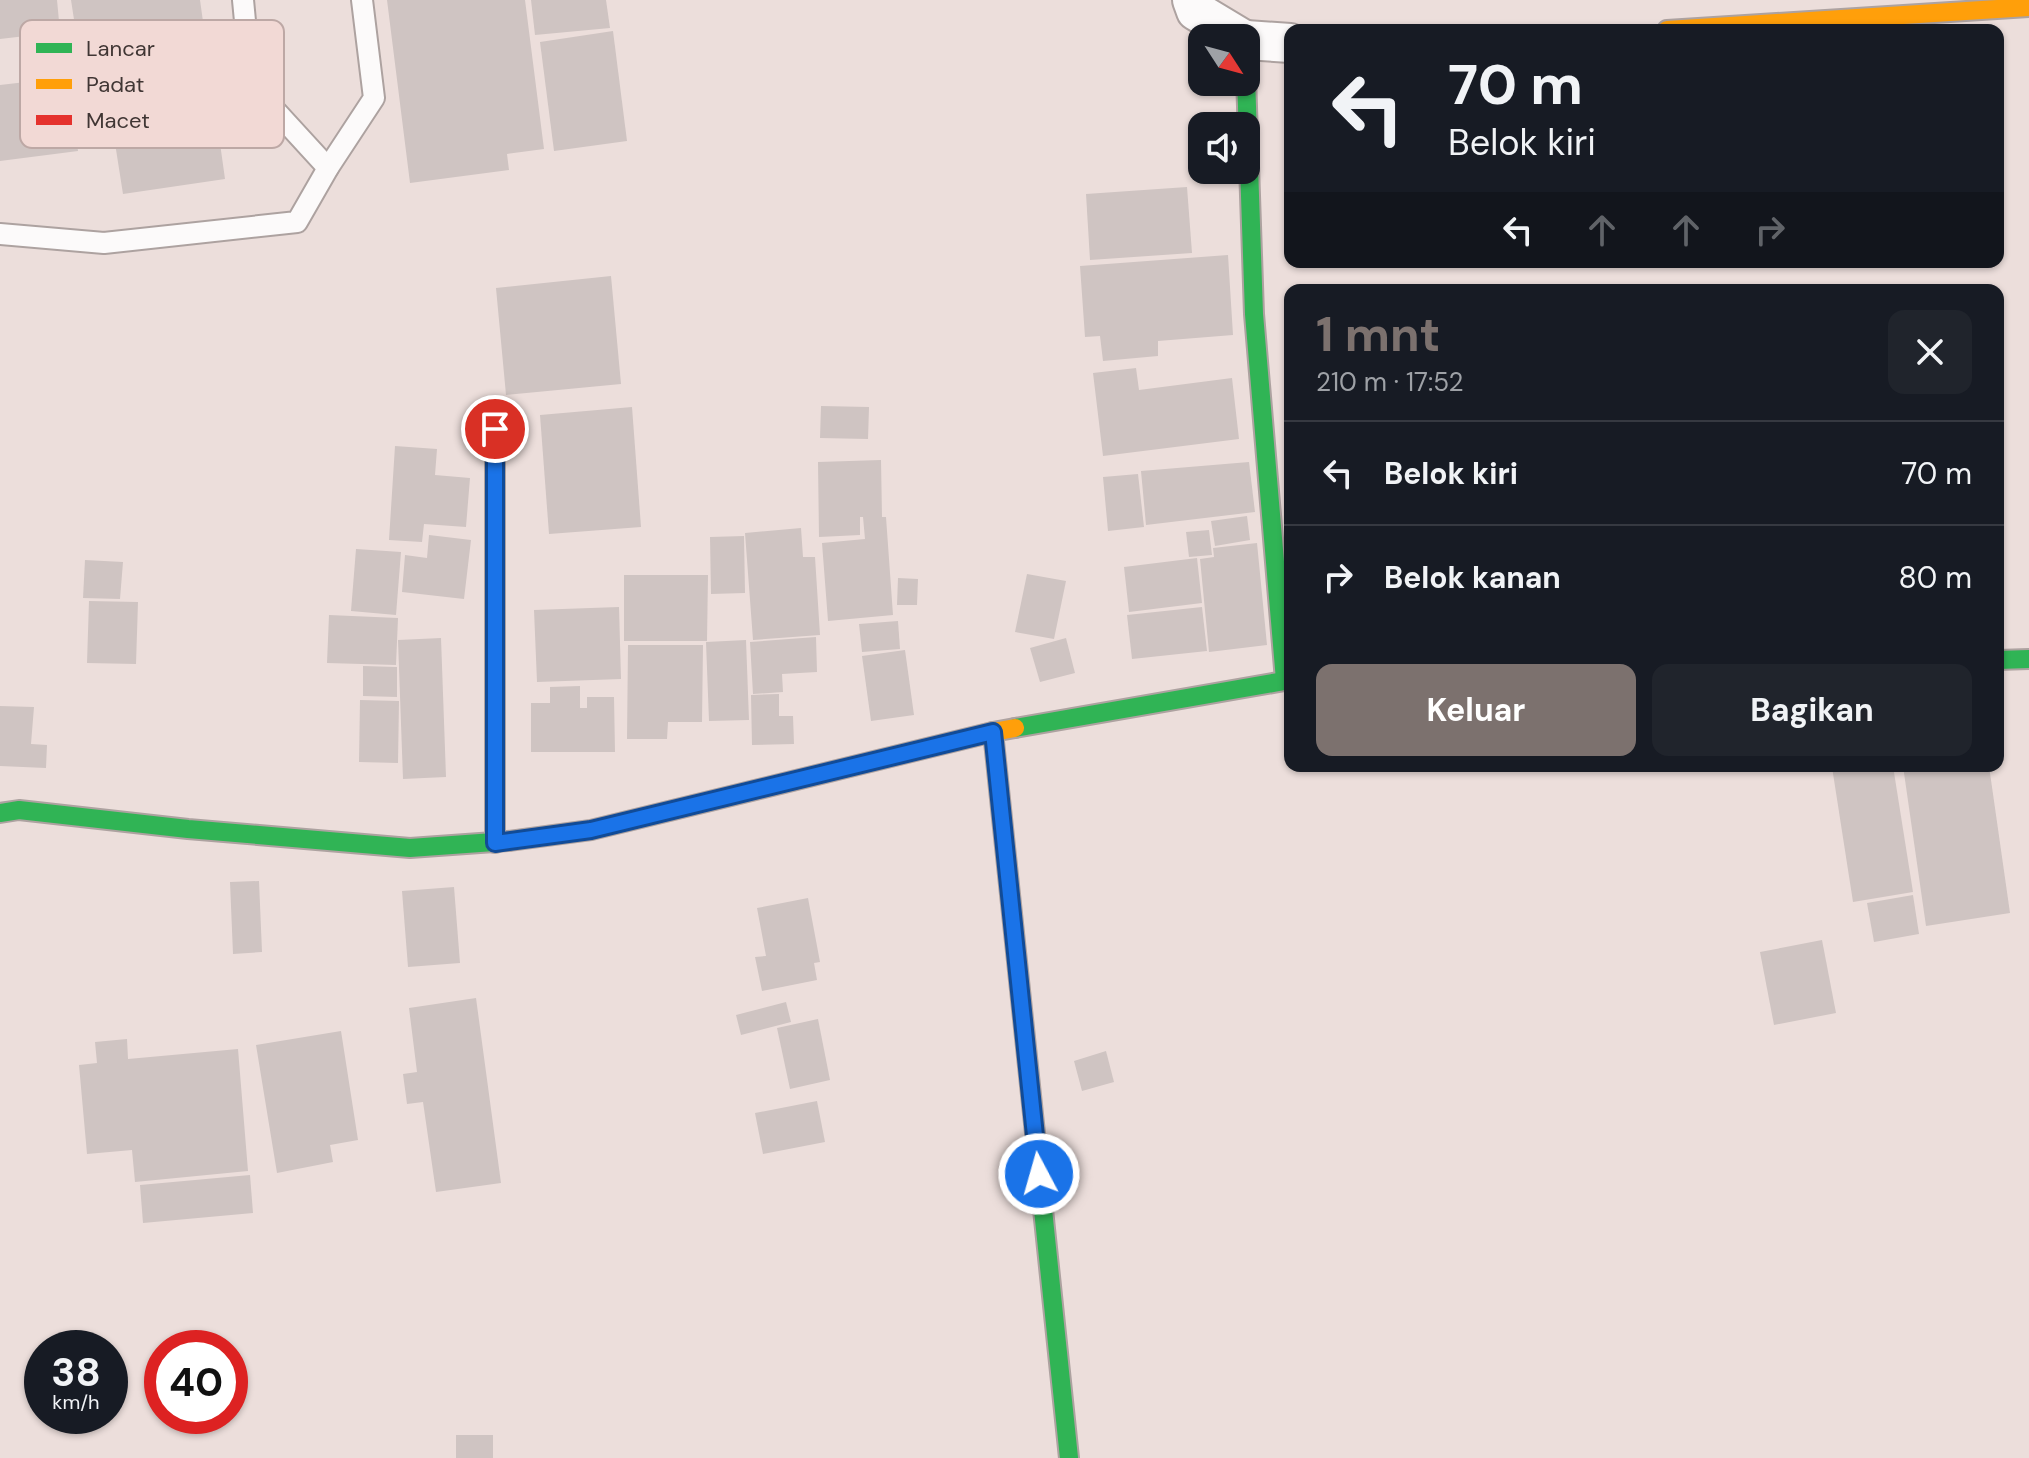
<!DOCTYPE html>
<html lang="id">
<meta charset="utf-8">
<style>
:root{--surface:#171b24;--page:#20242c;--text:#f1f3f6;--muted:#9ea1a6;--line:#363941;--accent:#7c716e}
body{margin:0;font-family:"DM Sans",sans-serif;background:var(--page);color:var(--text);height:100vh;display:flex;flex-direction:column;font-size:30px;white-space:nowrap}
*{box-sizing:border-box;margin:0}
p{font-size:26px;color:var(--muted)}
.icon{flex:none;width:44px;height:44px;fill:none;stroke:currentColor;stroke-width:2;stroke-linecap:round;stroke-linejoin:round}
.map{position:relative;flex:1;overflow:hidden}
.sheet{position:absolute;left:1284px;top:284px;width:720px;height:488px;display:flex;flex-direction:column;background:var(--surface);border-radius:16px;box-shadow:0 2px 6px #0004}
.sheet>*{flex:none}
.banner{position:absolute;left:1284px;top:24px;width:720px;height:244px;border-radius:16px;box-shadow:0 2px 6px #0004;background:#171b24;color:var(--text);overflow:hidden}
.needle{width:52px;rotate:126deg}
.tools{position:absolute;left:1188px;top:24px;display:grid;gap:16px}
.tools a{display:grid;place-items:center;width:72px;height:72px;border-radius:16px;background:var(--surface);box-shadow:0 2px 6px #0004;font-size:40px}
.speed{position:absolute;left:24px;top:1330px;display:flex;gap:16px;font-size:40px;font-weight:700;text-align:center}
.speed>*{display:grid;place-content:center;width:104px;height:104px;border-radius:50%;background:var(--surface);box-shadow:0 2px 6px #0004;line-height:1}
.speed small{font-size:20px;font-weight:400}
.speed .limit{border:12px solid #d22;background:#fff;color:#111}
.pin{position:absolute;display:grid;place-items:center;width:68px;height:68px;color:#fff;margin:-34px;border:4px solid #fff;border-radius:50%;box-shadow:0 2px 8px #0007}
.me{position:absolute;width:88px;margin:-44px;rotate:354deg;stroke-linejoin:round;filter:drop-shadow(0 0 6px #0008)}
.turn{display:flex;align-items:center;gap:28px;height:168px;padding:0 32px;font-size:36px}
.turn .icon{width:104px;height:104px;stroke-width:2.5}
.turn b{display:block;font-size:56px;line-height:68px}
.lanes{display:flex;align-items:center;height:76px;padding:0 32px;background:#0003;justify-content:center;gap:40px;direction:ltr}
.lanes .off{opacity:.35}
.round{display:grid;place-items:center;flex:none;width:84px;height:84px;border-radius:16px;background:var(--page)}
.summary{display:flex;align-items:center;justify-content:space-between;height:136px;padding:0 32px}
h1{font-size:48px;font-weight:700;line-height:60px;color:var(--accent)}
.cta{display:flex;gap:16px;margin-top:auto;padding:16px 32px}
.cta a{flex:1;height:92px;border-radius:16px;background:var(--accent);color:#fff;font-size:32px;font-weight:700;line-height:92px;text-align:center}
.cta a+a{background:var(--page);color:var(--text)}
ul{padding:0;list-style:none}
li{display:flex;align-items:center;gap:24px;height:104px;padding:0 32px;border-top:2px solid var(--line)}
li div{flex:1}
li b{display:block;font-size:30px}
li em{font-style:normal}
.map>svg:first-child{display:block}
</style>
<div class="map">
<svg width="2029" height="1458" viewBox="0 0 2029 1458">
<rect width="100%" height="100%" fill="#ecdedb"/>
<g fill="#cfc4c2">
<path d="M 0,0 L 57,0 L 60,32 L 0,39 Z"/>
<path d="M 71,0 L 200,0 L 225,179 L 123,194 L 112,124 L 83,128 L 78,92 L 111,88 L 101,21 L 75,26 Z"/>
<path d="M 387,0 L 525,0 L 544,149 L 507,154 L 509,170 L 410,183 Z"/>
<path d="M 531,0 L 606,0 L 610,28 L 535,35 Z"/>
<path d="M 613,31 L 627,141 L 554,151 L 540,42 Z"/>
<path d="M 69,77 L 78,151 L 0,161 L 0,85 Z"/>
<path d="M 1187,187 L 1192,253 L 1090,260 L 1086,194 Z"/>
<path d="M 1228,255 L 1233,335 L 1158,341 L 1158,356 L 1103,361 L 1100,336 L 1085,337 L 1080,266 Z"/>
<path d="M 611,276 L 621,384 L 506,395 L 496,288 Z"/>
<path d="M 1136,368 L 1139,390 L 1232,378 L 1239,439 L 1103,456 L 1093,373 Z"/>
<path d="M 821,406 L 869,407 L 868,439 L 820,438 Z"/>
<path d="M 632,407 L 641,527 L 549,534 L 540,415 Z"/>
<path d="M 395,446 L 437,449 L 435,475 L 470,478 L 466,527 L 424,524 L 422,542 L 389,540 Z"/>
<path d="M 881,460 L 882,517 L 886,517 L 893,615 L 828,621 L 822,543 L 865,539 L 863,517 L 860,517 L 860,535 L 819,537 L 818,462 Z"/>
<path d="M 1249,462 L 1255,512 L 1146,525 L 1141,471 Z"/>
<path d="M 1138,474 L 1144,527 L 1108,531 L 1103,477 Z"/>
<path d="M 1247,516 L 1250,540 L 1215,546 L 1211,521 Z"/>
<path d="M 801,528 L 803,557 L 815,557 L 820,635 L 753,640 L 745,533 Z"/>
<path d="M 1209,530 L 1212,555 L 1189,557 L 1186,532 Z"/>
<path d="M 429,535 L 471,540 L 464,599 L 402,592 L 405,555 L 427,558 Z"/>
<path d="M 744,536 L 745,593 L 711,594 L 710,537 Z"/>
<path d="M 1257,543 L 1267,645 L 1209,652 L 1200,559 L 1214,557 L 1213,548 Z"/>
<path d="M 356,549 L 401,552 L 396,615 L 351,611 Z"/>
<path d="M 1197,558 L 1202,603 L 1129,612 L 1124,567 Z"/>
<path d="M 85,560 L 123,562 L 120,599 L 83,598 Z"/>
<path d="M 1027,574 L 1066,581 L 1054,639 L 1015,632 Z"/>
<path d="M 624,575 L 708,575 L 707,641 L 624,641 Z"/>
<path d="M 898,578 L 918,579 L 917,605 L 897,605 Z"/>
<path d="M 89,601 L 138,602 L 136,664 L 87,663 Z"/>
<path d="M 619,607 L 621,679 L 537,682 L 534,610 Z"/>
<path d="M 1202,607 L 1207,651 L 1132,659 L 1127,615 Z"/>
<path d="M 329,615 L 398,618 L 396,665 L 327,663 Z"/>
<path d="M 898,621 L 900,649 L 862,652 L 859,624 Z"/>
<path d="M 816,637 L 817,672 L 782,674 L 783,692 L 753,694 L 750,642 Z"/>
<path d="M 441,638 L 446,777 L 403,779 L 398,640 Z"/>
<path d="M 1066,638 L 1075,673 L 1040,682 L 1030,648 Z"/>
<path d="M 746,640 L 749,720 L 709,721 L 706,642 Z"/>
<path d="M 628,645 L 703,645 L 702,722 L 668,722 L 667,739 L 627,739 Z"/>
<path d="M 905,650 L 914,715 L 871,721 L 862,656 Z"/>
<path d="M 363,666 L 397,667 L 397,697 L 363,696 Z"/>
<path d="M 580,686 L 580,708 L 587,708 L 587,697 L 614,697 L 615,752 L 531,752 L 531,703 L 550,703 L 550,687 Z"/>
<path d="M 779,694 L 779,716 L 793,716 L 794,744 L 752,745 L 751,695 Z"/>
<path d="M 360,700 L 399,701 L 398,763 L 359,762 Z"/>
<path d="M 0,706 L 34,707 L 31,744 L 47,745 L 46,768 L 0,766 Z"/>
<path d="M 1837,766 L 1893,766 L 1913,892 L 1853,902 L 1832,767 Z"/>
<path d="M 1903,766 L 1989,766 L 2010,913 L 1926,926 Z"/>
<path d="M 259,881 L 262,952 L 233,954 L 230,882 Z"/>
<path d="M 454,887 L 460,963 L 408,967 L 402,891 Z"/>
<path d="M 1913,895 L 1919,934 L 1874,942 L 1867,903 Z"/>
<path d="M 808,898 L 820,962 L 814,963 L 817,980 L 762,991 L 755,957 L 766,956 L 757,908 Z"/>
<path d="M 1822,940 L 1836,1013 L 1774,1025 L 1760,952 Z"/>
<path d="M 476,998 L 501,1183 L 436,1192 L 423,1102 L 407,1104 L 403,1074 L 417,1072 L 409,1008 Z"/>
<path d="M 786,1002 L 791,1022 L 741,1035 L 736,1015 Z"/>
<path d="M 818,1019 L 830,1080 L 790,1089 L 777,1028 Z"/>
<path d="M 341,1031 L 358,1140 L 330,1145 L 333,1162 L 277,1173 L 256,1045 Z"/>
<path d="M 127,1039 L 128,1059 L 238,1049 L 248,1171 L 135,1182 L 132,1150 L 87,1154 L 79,1065 L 97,1063 L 95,1042 Z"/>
<path d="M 1106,1051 L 1114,1082 L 1082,1091 L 1074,1061 Z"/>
<path d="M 817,1101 L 825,1142 L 763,1154 L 755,1113 Z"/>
<path d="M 250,1175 L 253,1213 L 143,1223 L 140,1185 Z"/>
<rect x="456" y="1435" width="37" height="23"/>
</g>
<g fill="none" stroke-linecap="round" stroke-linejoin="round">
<defs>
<g id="lane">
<path d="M 243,0 L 251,84 L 328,168"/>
<path d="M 0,234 L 104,243 L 297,222 L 328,168 L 374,98 L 362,0"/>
</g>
<g id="street">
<path d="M 1192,0 L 1196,11 L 1241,38"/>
<path d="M 1246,40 L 1290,43"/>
</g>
<g id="fast">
<path d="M 1246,77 L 1254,314 L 1285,680"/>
<path d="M 1998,660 L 2029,659"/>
<path d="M 1015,728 L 1290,680"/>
<path d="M 993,732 L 1069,1458"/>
<path d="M 495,739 L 495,843"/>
<path d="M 0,813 L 19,810 L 188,829 L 410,848 L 508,841"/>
</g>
<g id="slow">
<path d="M 1667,30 L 2029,7"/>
<path d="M 508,841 L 591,830 L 993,732 L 1015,728"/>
</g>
<path id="jam" d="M 495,429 L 495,739"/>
</defs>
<use href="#lane" stroke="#ada2a0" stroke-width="24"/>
<use href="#street" stroke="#ada2a0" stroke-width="42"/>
<use href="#fast" stroke="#ada2a0" stroke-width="22"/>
<use href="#slow" stroke="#ada2a0" stroke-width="22"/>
<use href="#jam" stroke="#ada2a0" stroke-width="22"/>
<use href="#lane" stroke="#fcfafa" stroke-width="20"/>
<use href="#street" stroke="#fcfafa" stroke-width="38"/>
<use href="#fast" stroke="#30b455" stroke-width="18"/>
<use href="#slow" stroke="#ff9f0a" stroke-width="18"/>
<use href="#jam" stroke="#e5322d" stroke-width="18"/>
</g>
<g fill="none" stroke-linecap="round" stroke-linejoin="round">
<defs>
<path id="route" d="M 495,429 L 495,843 L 591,830 L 993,732 L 1039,1174"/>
</defs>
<use href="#route" stroke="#114b97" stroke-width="20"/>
<use href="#route" stroke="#1a73e8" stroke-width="14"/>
</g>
<rect x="20" y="20" width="264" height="128" rx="12" fill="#f2d9d5" stroke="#bda8a5" stroke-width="2"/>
<rect x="36" y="43" width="36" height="10" fill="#30b455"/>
<rect x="36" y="79" width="36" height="10" fill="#ff9f0a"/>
<rect x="36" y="115" width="36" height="10" fill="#e5322d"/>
<g font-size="22" fill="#403634">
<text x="86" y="56">Lancar</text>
<text x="86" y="92">Padat</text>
<text x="86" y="128">Macet</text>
</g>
</svg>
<div class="tools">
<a><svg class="needle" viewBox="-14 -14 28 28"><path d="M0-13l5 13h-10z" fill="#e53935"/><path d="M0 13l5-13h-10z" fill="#9ea1a6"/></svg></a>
<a><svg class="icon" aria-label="sound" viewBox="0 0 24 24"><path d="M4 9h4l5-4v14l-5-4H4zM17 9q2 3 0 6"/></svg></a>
</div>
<div class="speed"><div>38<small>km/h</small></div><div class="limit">40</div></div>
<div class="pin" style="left:495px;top:429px;background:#d93025"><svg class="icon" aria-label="arrive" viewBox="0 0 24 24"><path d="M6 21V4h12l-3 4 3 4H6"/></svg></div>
<svg class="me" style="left:1039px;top:1174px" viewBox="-20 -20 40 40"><circle r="17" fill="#1a73e8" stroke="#fff" stroke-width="3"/><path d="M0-11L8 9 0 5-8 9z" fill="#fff"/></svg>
<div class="banner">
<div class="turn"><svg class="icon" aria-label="left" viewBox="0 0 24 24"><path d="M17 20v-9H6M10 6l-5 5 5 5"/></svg><div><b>70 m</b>Belok kiri</div></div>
<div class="lanes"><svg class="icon" aria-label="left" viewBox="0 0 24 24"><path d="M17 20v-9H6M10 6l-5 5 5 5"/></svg><svg class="icon off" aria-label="ahead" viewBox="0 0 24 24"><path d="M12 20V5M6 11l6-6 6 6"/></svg><svg class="icon off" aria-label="ahead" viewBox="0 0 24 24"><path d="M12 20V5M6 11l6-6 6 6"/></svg><svg class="icon off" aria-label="right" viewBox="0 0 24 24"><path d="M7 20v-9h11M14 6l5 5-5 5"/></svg></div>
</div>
<section class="sheet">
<div class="summary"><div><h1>1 mnt</h1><p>210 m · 17:52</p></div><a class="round"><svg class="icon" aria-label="close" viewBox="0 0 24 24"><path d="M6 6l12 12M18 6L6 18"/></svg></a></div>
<ul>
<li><svg class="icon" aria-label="left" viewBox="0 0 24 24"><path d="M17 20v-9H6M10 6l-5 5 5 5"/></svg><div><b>Belok kiri</b></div><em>70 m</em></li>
<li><svg class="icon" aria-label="right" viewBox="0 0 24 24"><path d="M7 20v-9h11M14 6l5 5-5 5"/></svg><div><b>Belok kanan</b></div><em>80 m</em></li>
</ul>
<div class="cta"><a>Keluar</a><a>Bagikan</a></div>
</section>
</div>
